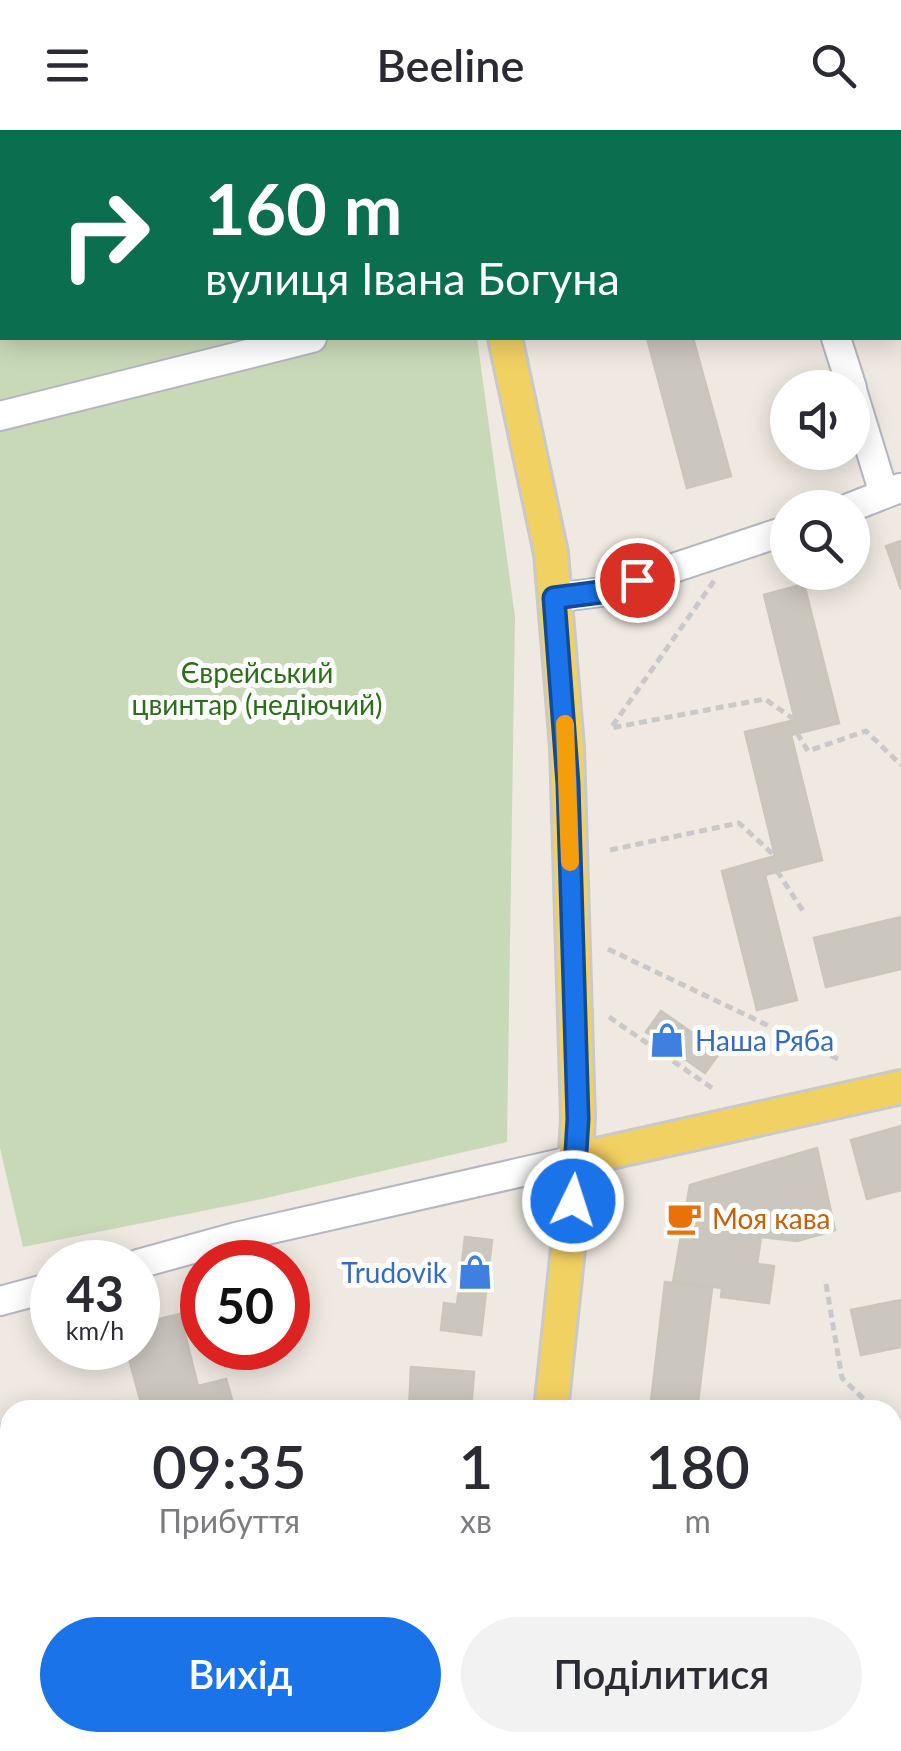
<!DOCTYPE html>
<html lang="uk">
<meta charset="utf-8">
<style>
:root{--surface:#fff;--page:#f2f2f3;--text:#2b2b33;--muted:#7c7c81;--accent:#1a73e8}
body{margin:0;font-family:Lato,sans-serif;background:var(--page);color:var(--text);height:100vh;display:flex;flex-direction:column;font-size:38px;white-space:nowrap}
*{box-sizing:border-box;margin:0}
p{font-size:32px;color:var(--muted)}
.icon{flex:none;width:55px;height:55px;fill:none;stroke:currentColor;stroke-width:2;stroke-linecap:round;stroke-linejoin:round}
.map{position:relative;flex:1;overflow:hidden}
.drawer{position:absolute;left:0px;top:1270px;width:902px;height:352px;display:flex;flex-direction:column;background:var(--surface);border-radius:30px 30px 0 0;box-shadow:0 5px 25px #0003}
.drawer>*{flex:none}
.hud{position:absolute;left:0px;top:0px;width:902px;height:210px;box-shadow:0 5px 25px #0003;background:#0b6e4f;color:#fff;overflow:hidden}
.tools{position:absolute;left:770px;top:240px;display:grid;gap:20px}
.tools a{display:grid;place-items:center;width:100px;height:100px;border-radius:50%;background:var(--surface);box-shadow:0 5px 25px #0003;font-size:50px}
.speed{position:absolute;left:30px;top:1110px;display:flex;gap:20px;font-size:50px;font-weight:700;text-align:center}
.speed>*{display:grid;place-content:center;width:130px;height:130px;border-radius:50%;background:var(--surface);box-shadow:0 5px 25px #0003;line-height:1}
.speed small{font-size:25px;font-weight:400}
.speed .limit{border:15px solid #d22;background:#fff;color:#111}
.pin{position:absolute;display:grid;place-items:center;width:85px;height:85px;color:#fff;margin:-42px;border:5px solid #fff;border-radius:50%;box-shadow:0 2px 10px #0007}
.me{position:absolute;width:110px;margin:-55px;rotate:4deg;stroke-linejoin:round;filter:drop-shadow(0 0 8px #0008)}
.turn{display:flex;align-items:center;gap:35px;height:210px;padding:0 40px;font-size:45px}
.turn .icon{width:130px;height:130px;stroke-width:2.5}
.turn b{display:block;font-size:70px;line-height:85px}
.eta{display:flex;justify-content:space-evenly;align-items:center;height:170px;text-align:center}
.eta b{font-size:60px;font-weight:600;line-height:70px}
.button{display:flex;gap:20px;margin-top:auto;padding:20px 40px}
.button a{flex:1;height:115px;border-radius:60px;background:var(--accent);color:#fff;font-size:40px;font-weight:600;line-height:115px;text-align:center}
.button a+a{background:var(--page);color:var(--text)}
header{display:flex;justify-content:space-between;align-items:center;height:130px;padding:0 40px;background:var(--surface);font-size:45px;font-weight:600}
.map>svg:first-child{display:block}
</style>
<header><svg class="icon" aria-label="menu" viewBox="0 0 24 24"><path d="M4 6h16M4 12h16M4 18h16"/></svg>Beeline<svg class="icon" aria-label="search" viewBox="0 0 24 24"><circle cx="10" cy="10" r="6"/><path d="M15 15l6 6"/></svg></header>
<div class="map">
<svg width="901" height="1621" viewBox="0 0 901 1621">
<rect width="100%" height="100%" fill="#efe9e1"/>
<path fill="#c8d9b8" d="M 0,0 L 420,0 L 421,2 L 2,2 L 2,208 L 477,208 L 515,487 L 507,1012 L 262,1069 L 23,1117 L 0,1018 Z"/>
<g fill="#cbc7bf" stroke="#cbc5ba" stroke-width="2.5">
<path d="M 805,0 L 901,0 L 901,50 L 900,2 L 806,2 Z"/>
<path d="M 647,208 L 693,208 L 731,346 L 687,358 Z"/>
<path d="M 901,411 L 901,459 L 886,416 Z"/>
<path d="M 804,454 L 839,593 L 791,605 L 822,730 L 765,745 L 797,870 L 757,880 L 722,741 L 775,726 L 745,602 L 795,590 L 764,465 Z"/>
<path d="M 901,787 L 901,839 L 826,857 L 814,808 Z"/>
<path d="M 661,881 L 720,922 L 705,943 L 646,902 Z"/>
<path d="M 901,996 L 901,1060 L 867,1069 L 851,1010 Z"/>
<path d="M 817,1018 L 835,1100 L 797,1111 L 761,1107 L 757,1134 L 774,1136 L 769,1173 L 721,1167 L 722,1158 L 673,1152 L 690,1055 Z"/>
<path d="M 465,1107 L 492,1110 L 481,1205 L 441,1200 L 444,1173 L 457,1175 Z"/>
<path d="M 665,1152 L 712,1158 L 697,1280 L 650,1280 Z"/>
<path d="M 901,1170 L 901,1217 L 861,1225 L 851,1180 Z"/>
<path d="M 180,1184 L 198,1256 L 226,1249 L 235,1280 L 143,1280 L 126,1218 L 138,1218 L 138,1194 Z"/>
<path d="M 411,1237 L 474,1242 L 471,1280 L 409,1280 Z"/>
<path d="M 10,1291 L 10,1400 L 0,1403 L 0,1294 Z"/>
<path d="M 10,1479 L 10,1537 L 0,1541 L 0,1482 Z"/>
<path d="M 165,1612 L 204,1612 L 207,1621 L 168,1621 Z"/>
<path d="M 245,1612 L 284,1612 L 287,1621 L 248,1621 Z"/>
</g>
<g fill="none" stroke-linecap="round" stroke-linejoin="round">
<defs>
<g id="minor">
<path d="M 836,208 L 852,258"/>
<path d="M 852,260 L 884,364"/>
<path d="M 0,286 L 312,208"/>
<path d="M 849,378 L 900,358"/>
<path d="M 554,468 L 601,462 L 788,400"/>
<path d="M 138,1134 L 236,1107 L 575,1030"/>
<path d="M 0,1171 L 52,1157"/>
<path d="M 357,1621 L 381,1612"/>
</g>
<g id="major">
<path d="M 442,0 L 443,2"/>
<path d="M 505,208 L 551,423 L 567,617 L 578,989 L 573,1071 L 551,1280"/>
<path d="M 575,1030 L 901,957"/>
<path d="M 517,1621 L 518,1612"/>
</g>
</defs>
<use href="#minor" stroke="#b4b7c1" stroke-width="32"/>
<use href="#major" stroke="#c9c9c9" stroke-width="38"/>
<g stroke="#c9c9c9" stroke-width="5" stroke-dasharray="8 5" stroke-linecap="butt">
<path d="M 542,0 L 546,2"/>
<path d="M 591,2 L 649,2"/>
<path d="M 714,451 L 611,598 L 765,569 L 795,590"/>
<path d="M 797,603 L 808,621 L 866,601 L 901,635"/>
<path d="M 610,720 L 739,693 L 775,726"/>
<path d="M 777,741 L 805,784"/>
<path d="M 608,819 L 838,929"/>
<path d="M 609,887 L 712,958"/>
<path d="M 826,1154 L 842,1248 L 875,1280"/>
<path d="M 892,1297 L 901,1305"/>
<path d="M 697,1621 L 698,1612"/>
</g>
<use href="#minor" stroke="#fff" stroke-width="28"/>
<use href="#major" stroke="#f2d163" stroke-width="32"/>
</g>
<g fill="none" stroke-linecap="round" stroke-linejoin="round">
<defs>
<path id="route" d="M 573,1071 L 578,989 L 568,654 L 554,468 L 601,462 L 637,450"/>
</defs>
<use href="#route" stroke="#114b97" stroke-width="25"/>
<use href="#route" stroke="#1a73e8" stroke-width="18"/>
<path stroke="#f59e0b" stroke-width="18" d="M 565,594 L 570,732"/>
</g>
<defs>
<symbol id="shop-bare" viewBox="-9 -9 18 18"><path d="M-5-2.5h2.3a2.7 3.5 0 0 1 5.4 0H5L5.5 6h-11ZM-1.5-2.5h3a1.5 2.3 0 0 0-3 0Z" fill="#3f7fe0" stroke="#fff" stroke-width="2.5" paint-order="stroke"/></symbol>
<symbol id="cafe-bare" viewBox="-9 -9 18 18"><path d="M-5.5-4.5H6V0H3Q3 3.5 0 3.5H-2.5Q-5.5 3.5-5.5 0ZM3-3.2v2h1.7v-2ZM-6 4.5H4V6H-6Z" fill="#e8710a" stroke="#fff" stroke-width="2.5" paint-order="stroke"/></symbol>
</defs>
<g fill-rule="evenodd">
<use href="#shop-bare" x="642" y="885" width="50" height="50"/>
<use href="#cafe-bare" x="659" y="1063" width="50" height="50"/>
<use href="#shop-bare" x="450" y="1117" width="50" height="50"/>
</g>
<g text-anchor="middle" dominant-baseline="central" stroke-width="10" stroke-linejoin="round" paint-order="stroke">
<g font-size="28" fill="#2c6e1b" stroke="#fff">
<text x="257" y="542">Єврейський<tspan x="257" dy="32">цвинтар (недіючий)</tspan></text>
</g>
<g font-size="28" fill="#366cbe" stroke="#fff" text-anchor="start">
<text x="695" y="910">Наша Ряба</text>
<text x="447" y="1142" text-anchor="end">Trudovik</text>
</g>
<g font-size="28" fill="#c56008" stroke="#fff" text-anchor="start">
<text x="712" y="1088">Моя кава</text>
</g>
</g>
</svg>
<div class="tools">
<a><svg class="icon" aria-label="sound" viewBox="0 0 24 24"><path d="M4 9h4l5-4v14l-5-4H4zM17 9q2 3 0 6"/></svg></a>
<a><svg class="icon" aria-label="search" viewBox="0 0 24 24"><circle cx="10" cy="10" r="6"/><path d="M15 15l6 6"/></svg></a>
</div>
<div class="speed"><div>43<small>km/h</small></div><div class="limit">50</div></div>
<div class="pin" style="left:637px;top:450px;background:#d93025"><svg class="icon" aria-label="arrive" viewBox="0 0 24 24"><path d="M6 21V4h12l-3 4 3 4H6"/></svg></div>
<svg class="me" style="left:573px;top:1071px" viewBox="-20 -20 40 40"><circle r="17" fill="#1a73e8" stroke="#fff" stroke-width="3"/><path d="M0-11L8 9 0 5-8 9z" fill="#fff"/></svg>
<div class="hud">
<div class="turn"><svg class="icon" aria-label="right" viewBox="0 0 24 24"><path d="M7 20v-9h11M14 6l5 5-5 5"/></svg><div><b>160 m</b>вулиця Івана Богуна</div></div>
</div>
<section class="drawer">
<div class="eta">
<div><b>09:35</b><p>Прибуття</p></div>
<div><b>1</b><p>хв</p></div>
<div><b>180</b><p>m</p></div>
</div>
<div class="button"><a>Вихід</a><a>Поділитися</a></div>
</section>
</div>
